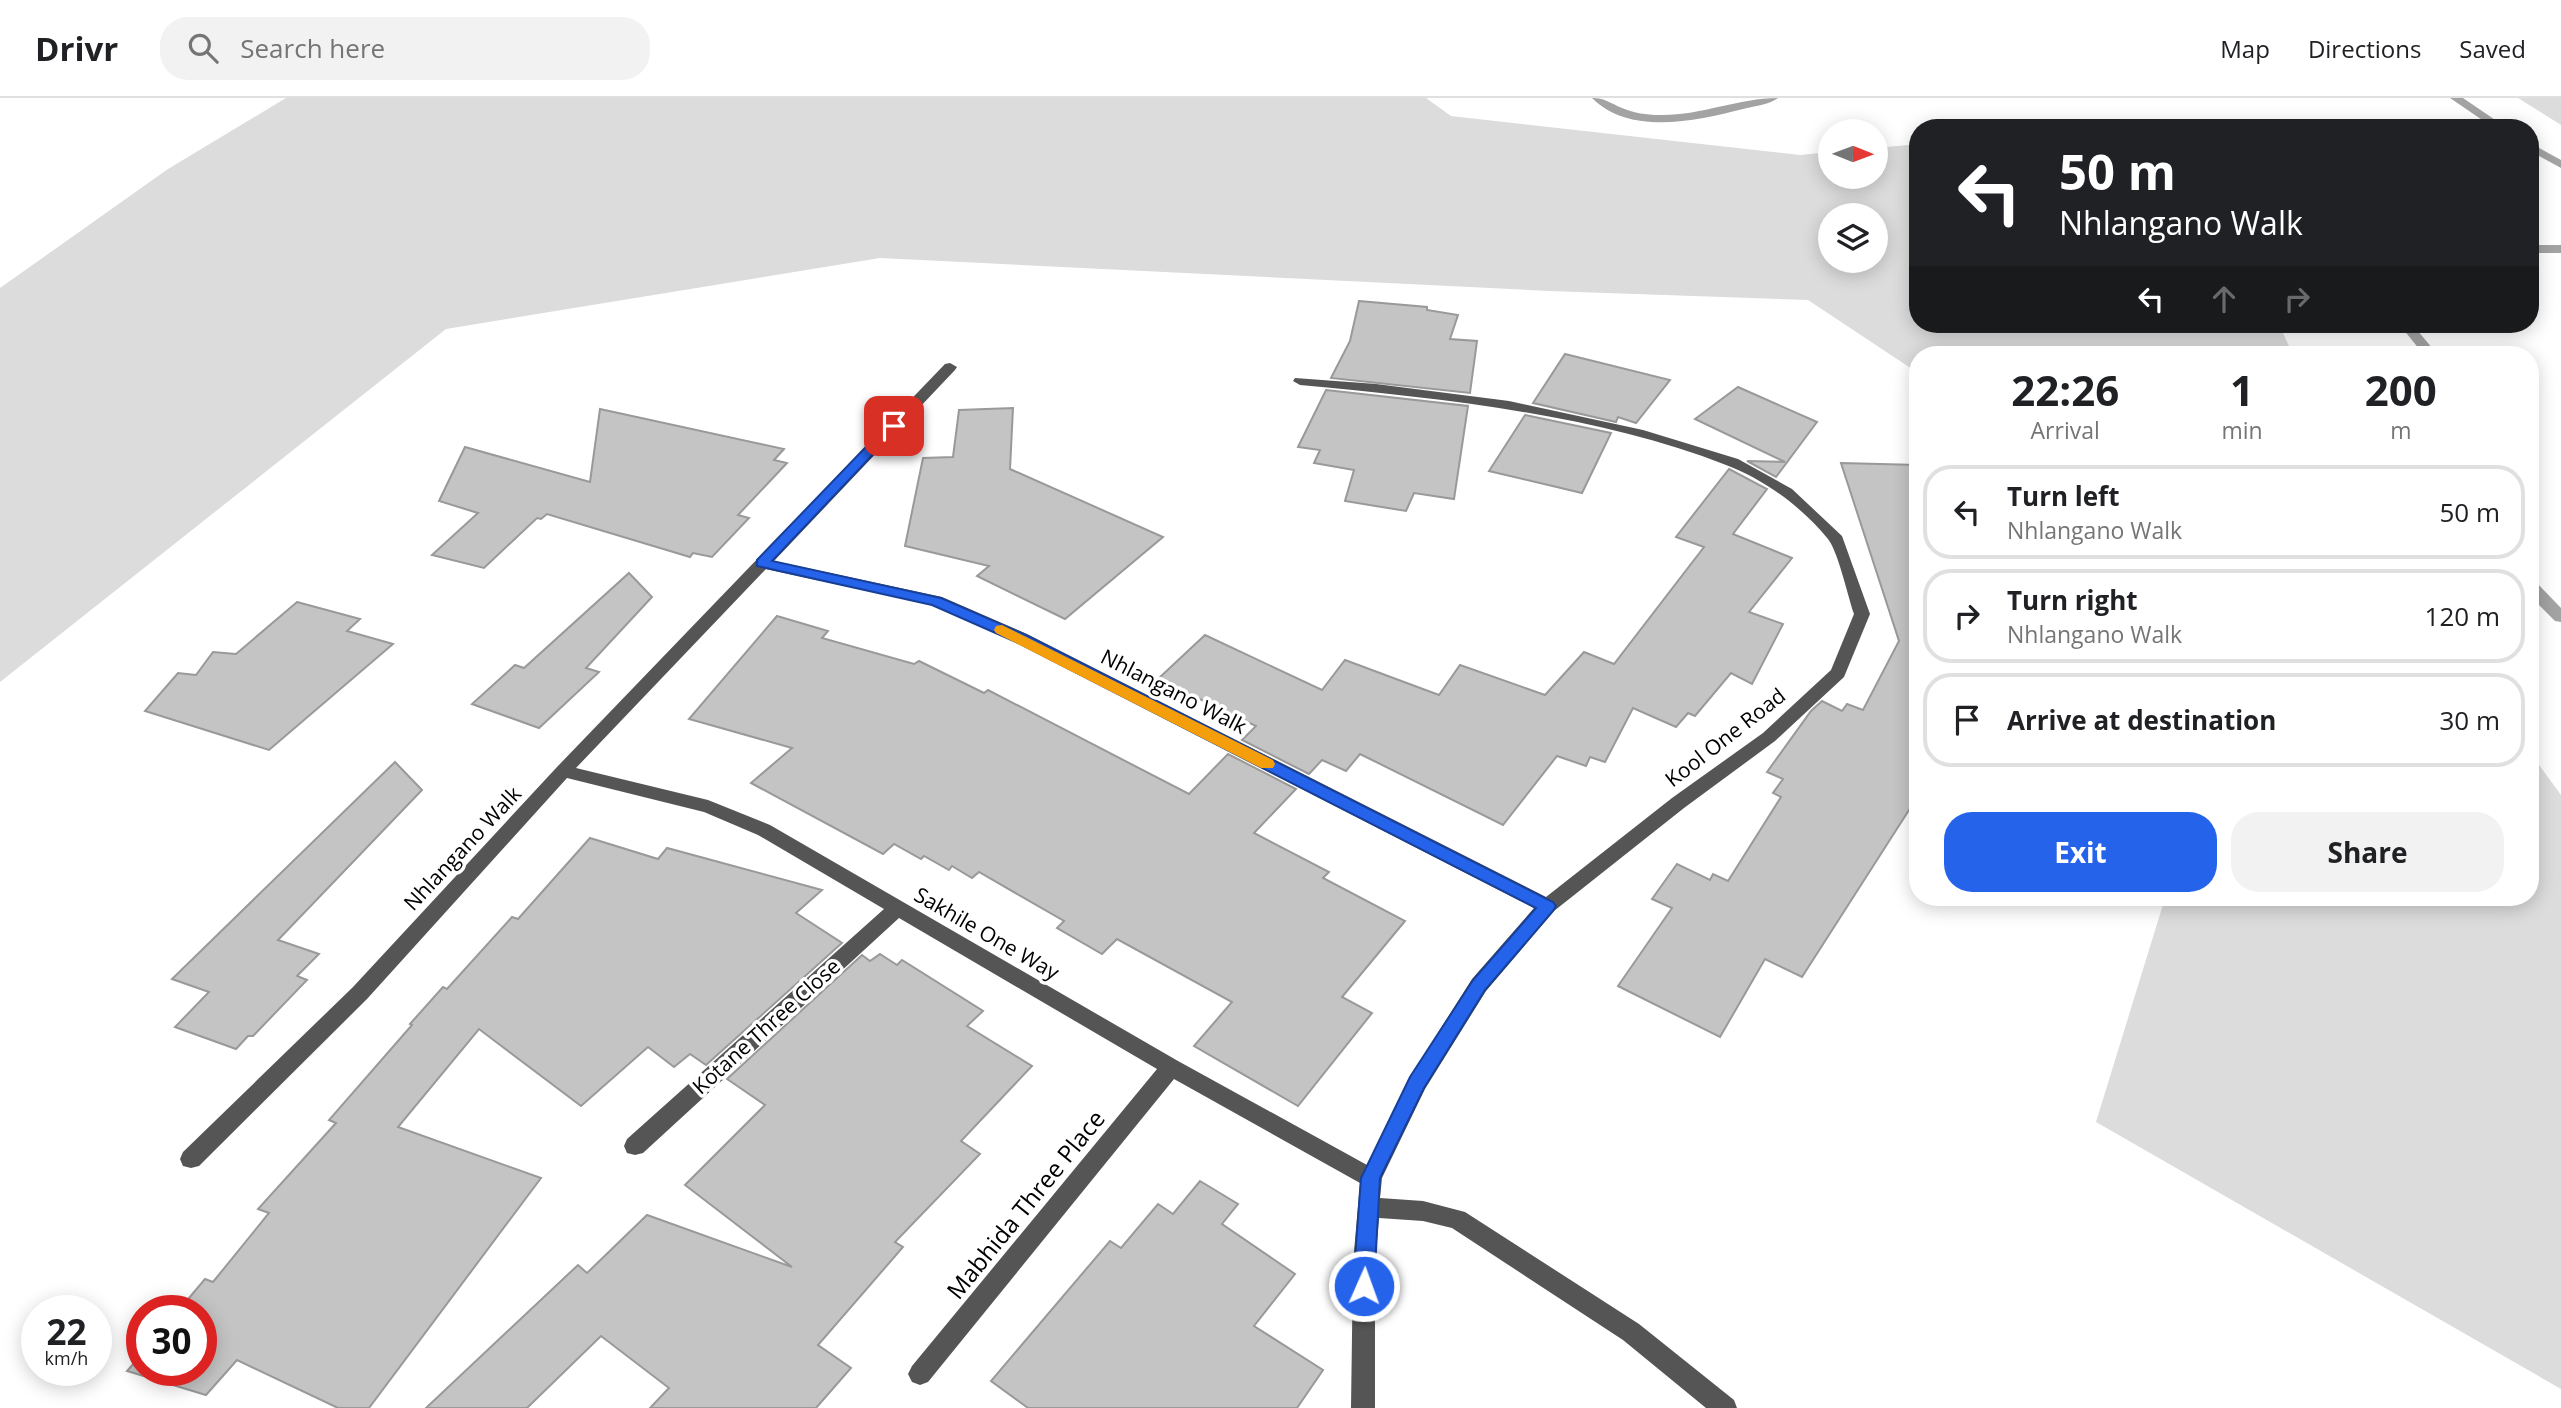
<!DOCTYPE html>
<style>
:root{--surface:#fff;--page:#f2f2f2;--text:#202124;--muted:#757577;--line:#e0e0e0;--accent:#2563eb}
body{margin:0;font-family:"Open Sans",sans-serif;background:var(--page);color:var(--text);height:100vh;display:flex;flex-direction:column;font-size:26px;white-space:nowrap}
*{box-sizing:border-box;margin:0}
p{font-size:23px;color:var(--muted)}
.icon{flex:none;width:38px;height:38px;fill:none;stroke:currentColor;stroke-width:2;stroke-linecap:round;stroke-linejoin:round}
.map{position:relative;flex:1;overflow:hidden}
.side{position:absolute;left:1909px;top:248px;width:630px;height:560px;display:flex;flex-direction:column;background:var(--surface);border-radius:28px;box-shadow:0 4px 18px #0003}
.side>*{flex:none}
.guide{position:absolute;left:1909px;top:21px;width:630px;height:214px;border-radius:28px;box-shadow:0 4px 18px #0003;background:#202124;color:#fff;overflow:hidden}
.needle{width:46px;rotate:91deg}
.fabs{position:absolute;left:1818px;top:21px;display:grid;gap:14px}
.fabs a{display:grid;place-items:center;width:70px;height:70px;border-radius:50%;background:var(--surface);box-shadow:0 4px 18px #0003;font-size:35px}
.speed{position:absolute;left:21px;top:1197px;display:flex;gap:14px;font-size:35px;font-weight:700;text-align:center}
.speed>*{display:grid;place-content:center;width:91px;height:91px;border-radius:50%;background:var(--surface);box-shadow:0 4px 18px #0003;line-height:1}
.speed small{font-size:18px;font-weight:400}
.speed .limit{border:10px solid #d22;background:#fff;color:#111}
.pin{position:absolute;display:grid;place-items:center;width:60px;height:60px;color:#fff;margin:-30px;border-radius:14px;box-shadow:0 4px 10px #0006}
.me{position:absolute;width:77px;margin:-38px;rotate:2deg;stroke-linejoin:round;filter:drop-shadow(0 0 5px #0008)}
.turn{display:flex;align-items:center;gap:24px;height:147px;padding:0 35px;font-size:32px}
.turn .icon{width:91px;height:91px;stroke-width:2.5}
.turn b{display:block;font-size:49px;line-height:60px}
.lanes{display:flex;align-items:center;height:66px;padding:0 35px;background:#0003;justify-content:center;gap:35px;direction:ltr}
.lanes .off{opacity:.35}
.eta{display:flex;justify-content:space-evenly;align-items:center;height:119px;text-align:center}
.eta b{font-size:42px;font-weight:700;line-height:49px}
.action{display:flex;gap:14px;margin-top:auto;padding:14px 35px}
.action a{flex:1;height:80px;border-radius:28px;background:var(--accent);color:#fff;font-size:28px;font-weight:700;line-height:80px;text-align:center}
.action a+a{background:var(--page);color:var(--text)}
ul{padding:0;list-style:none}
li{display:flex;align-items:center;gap:21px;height:94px;margin:0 14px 10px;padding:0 21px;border:4px solid var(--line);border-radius:28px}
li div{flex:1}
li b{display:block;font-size:26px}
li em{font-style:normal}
header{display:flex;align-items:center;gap:42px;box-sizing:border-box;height:98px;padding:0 35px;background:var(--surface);border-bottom:2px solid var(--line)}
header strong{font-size:33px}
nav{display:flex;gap:38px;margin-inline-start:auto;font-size:24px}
.search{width:490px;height:63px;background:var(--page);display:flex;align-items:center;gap:18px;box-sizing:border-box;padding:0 24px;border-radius:28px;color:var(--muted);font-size:26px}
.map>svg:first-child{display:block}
</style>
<header>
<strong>Drivr</strong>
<div class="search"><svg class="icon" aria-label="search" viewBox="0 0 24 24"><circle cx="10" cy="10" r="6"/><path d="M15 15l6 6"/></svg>Search here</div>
<nav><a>Map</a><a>Directions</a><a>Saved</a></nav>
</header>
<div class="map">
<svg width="2561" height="1310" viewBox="0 0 2561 1310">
<rect width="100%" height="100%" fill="#fff"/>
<g fill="#dcdcdc" fill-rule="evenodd">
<path d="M 286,0 L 1426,0 L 1451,18 L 1800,57 L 1830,54 L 1830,79 L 1876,79 L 1876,50 L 1918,46 L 1918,226 L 2279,226 L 2293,257 L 1918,257 L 1918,275 L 1808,202 L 1549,193 L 880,160 L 446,231 L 0,584 L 0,190 L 168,71 ZM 1830,117 L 1876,117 L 1876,163 L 1830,163 Z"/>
<path d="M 2518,0 L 2561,0 L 2561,27 Z"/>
<path d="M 2531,656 L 2561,697 L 2561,1291 L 2096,1024 L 2165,800 L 2530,800 Z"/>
</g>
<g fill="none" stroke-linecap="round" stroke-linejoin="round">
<g fill="#a3a3a3" fill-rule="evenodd">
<path d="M 1592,0 C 1605,0 1610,5 1622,10 C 1634,15 1647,17 1659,17 C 1700,18 1738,0 1778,0 C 1769,7 1754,8 1743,11 C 1696,23 1630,38 1592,0 Z"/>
<path d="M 2450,0 L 2463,0 L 2507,30 L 2494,30 Z"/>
<path d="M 2530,45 L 2561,62 L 2561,70 L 2530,53 Z"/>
<rect x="2530" y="147" width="31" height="8"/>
<path d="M 2399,226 L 2412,226 L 2438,257 L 2424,257 Z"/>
<path d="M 2530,483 L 2536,484 L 2561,510 L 2561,524 L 2555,523 L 2530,498 Z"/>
</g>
</g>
<g fill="#c4c4c4" stroke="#999" stroke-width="2">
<path d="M 1359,203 L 1427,209 L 1427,212 L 1458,217 L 1450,241 L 1477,243 L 1470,295 L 1331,280 L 1350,243 Z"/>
<path d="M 1565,256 L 1670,282 L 1636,325 L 1618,319 L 1616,324 L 1533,305 Z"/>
<path d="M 1738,289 L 1817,324 L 1776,379 L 1747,363 L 1785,364 L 1695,321 Z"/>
<path d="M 1326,292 L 1468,308 L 1454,401 L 1414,395 L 1406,413 L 1345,403 L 1354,372 L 1314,365 L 1320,352 L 1298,349 Z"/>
<path d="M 1013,310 L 1010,371 L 1163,439 L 1065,521 L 977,478 L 989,468 L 905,448 L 923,360 L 953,359 L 959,312 Z"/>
<path d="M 600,311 L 784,351 L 774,362 L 787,365 L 738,417 L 749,420 L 712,459 L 693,455 L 690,459 L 547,416 L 541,421 L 537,420 L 484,470 L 432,457 L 478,415 L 439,403 L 465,349 L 590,384 Z"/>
<path d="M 1525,317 L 1611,335 L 1582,395 L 1489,373 Z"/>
<path d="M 1841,365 L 1918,367 L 1918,698 L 1802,879 L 1765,861 L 1720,939 L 1618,888 L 1672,810 L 1652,801 L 1677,766 L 1710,782 L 1713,776 L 1728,783 L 1781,699 L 1773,695 L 1783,681 L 1767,674 L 1811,613 L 1822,603 L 1842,613 L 1847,606 L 1863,612 L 1899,543 Z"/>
<path d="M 1729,371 L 1767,391 L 1733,436 L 1792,460 L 1749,514 L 1783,526 L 1752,586 L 1731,575 L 1695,618 L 1688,615 L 1676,629 L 1633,610 L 1605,664 L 1590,659 L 1586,668 L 1557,658 L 1503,727 L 1360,656 L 1346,673 L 1322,662 L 1309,676 L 1242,642 L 1256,628 L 1158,581 L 1205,537 L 1322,592 L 1345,562 L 1439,597 L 1460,567 L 1545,597 L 1584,554 L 1614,566 L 1704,449 L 1676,439 Z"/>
<path d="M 629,475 L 652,499 L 586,570 L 599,574 L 539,630 L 472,606 L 515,567 L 524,570 Z"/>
<path d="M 297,504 L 360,521 L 347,533 L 393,546 L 269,652 L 145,613 L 178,575 L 196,577 L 213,554 L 236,556 Z"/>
<path d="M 777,518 L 828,533 L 822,540 L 914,566 L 919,563 L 984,595 L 988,592 L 1189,696 L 1228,656 L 1296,691 L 1254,735 L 1329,774 L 1323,780 L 1405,823 L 1342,899 L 1372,915 L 1298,1008 L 1194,948 L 1232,904 L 1117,841 L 1102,856 L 1057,830 L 1064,823 L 979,774 L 972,780 L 952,768 L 949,772 L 924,758 L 921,761 L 894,746 L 883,756 L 751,685 L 792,650 L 689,621 Z"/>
<path d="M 395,664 L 422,692 L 278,842 L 319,856 L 297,878 L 307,882 L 253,938 L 248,938 L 236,951 L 175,929 L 209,894 L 172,881 Z"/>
<path d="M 590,740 L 658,761 L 667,750 L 822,792 L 796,815 L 842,845 L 706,967 L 690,956 L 674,969 L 648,949 L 581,1008 L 479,931 L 398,1029 L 541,1080 L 369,1310 L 338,1310 L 237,1262 L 206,1297 L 127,1273 L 142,1256 L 142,1272 L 201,1272 L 201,1213 L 178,1213 L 205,1181 L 213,1184 L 269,1115 L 258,1111 L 336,1025 L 329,1022 L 412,927 L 410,926 L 443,889 L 447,891 L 512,819 L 518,821 Z"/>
<path d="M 880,856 L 897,867 L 902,862 L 983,913 L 967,928 L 1032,968 L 961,1043 L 980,1056 L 895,1144 L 903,1149 L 818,1247 L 851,1270 L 816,1310 L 650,1310 L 669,1290 L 601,1238 L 527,1310 L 426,1310 L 578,1167 L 587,1175 L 647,1117 L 792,1169 L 685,1087 L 765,1007 L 727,981 L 862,857 L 870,863 Z"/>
<path d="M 1200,1083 L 1238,1106 L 1222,1126 L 1295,1176 L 1254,1228 L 1323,1272 L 1297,1310 L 1028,1310 L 991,1283 L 1110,1143 L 1121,1150 L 1158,1106 L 1173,1116 Z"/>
</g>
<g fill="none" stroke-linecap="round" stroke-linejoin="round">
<path fill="#555" fill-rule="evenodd" d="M 950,265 L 957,269 L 955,272 L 774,463 L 942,499 L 1027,536 L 1546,799 L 1672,700 L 1763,635 L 1831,572 L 1854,516 C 1848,499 1838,453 1828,441 C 1803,410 1764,381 1726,367 C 1596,316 1438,300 1300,287 L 1293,283 L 1295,280 L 1376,286 L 1509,303 L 1643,332 L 1738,361 L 1792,391 L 1842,438 L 1870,516 L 1844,579 L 1775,643 L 1684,710 L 1554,813 L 1486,893 L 1425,991 L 1382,1080 L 1380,1100 L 1423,1103 L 1465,1114 L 1639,1226 L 1734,1302 L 1737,1310 L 1706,1310 L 1623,1242 L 1452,1130 L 1423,1123 L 1379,1120 L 1375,1165 L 1375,1310 L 1351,1310 L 1353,1165 L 1360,1085 L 1174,981 L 928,1284 L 920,1287 L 912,1284 L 908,1276 L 912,1268 L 1157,971 L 899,820 L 643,1055 L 635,1057 L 627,1055 L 624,1048 L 627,1041 L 884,811 L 758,737 L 704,714 L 567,680 L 367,901 L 199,1068 L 191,1070 L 183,1068 L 180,1061 L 183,1054 L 353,889 L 557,669 L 945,266 ZM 766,471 L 932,507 L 1015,544 L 1534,810 L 1472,881 L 1410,979 L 1367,1067 L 1178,963 L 770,727 L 708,702 L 576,670 Z"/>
</g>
<path fill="#2563eb" stroke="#184099" stroke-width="2" d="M 894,324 L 898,325 L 898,330 L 772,463 L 941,500 L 1026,537 L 1553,804 L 1556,808 L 1553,813 L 1485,892 L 1424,990 L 1380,1080 L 1374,1188 L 1371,1195 L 1364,1198 L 1356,1195 L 1353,1188 L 1361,1080 L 1364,1074 L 1410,979 L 1473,882 L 1536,810 L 1016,544 L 932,507 L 757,468 L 757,462 L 889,325 Z"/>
<path fill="#f59e0b" d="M 1002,527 L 1273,662 L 1275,666 L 1273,670 L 1261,670 L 996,535 L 994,532 L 996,528 Z"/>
<g text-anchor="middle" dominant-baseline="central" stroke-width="7" stroke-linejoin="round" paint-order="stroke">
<g font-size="21" fill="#000" stroke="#fff">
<text transform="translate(1174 593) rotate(27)">Nhlangano Walk</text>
<text transform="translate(1725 639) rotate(-38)">Kool One Road</text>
<text transform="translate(462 750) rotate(-47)">Nhlangano Walk</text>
<text transform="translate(987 835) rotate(30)">Sakhile One Way</text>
<text transform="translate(766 928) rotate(-42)">Kotane Three Close</text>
</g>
<g font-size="24" fill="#000" stroke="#fff">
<text transform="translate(1025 1106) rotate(-51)">Mabhida Three Place</text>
</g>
</g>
</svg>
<div class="fabs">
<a><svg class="needle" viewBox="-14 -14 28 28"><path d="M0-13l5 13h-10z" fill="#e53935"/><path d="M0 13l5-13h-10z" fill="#757577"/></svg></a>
<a><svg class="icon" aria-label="layers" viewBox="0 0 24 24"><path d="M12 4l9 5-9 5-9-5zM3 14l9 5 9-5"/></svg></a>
</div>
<div class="speed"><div>22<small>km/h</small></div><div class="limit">30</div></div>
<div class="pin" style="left:894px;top:328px;background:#d93025"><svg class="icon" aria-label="arrive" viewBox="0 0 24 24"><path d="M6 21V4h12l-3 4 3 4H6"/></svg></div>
<svg class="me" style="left:1364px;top:1188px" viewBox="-20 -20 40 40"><circle r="17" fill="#2563eb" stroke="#fff" stroke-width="3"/><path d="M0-11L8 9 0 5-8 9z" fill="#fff"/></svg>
<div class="guide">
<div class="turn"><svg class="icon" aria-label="left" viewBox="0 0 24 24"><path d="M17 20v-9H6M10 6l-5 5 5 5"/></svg><div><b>50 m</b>Nhlangano Walk</div></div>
<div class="lanes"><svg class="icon" aria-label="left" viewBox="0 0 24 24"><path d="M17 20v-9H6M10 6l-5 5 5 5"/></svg><svg class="icon off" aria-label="ahead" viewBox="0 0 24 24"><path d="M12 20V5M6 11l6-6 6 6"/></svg><svg class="icon off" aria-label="right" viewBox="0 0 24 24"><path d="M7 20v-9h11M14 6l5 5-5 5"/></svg></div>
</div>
<section class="side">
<div class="eta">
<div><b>22:26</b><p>Arrival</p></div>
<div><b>1</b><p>min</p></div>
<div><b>200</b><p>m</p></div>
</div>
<ul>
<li><svg class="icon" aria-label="left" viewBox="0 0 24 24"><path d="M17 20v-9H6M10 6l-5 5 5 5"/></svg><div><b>Turn left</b><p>Nhlangano Walk</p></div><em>50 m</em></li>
<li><svg class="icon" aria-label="right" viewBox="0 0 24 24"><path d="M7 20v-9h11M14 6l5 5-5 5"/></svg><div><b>Turn right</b><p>Nhlangano Walk</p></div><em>120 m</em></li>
<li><svg class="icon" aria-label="arrive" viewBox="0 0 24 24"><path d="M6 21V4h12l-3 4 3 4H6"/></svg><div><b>Arrive at destination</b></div><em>30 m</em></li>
</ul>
<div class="action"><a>Exit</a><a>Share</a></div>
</section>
</div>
